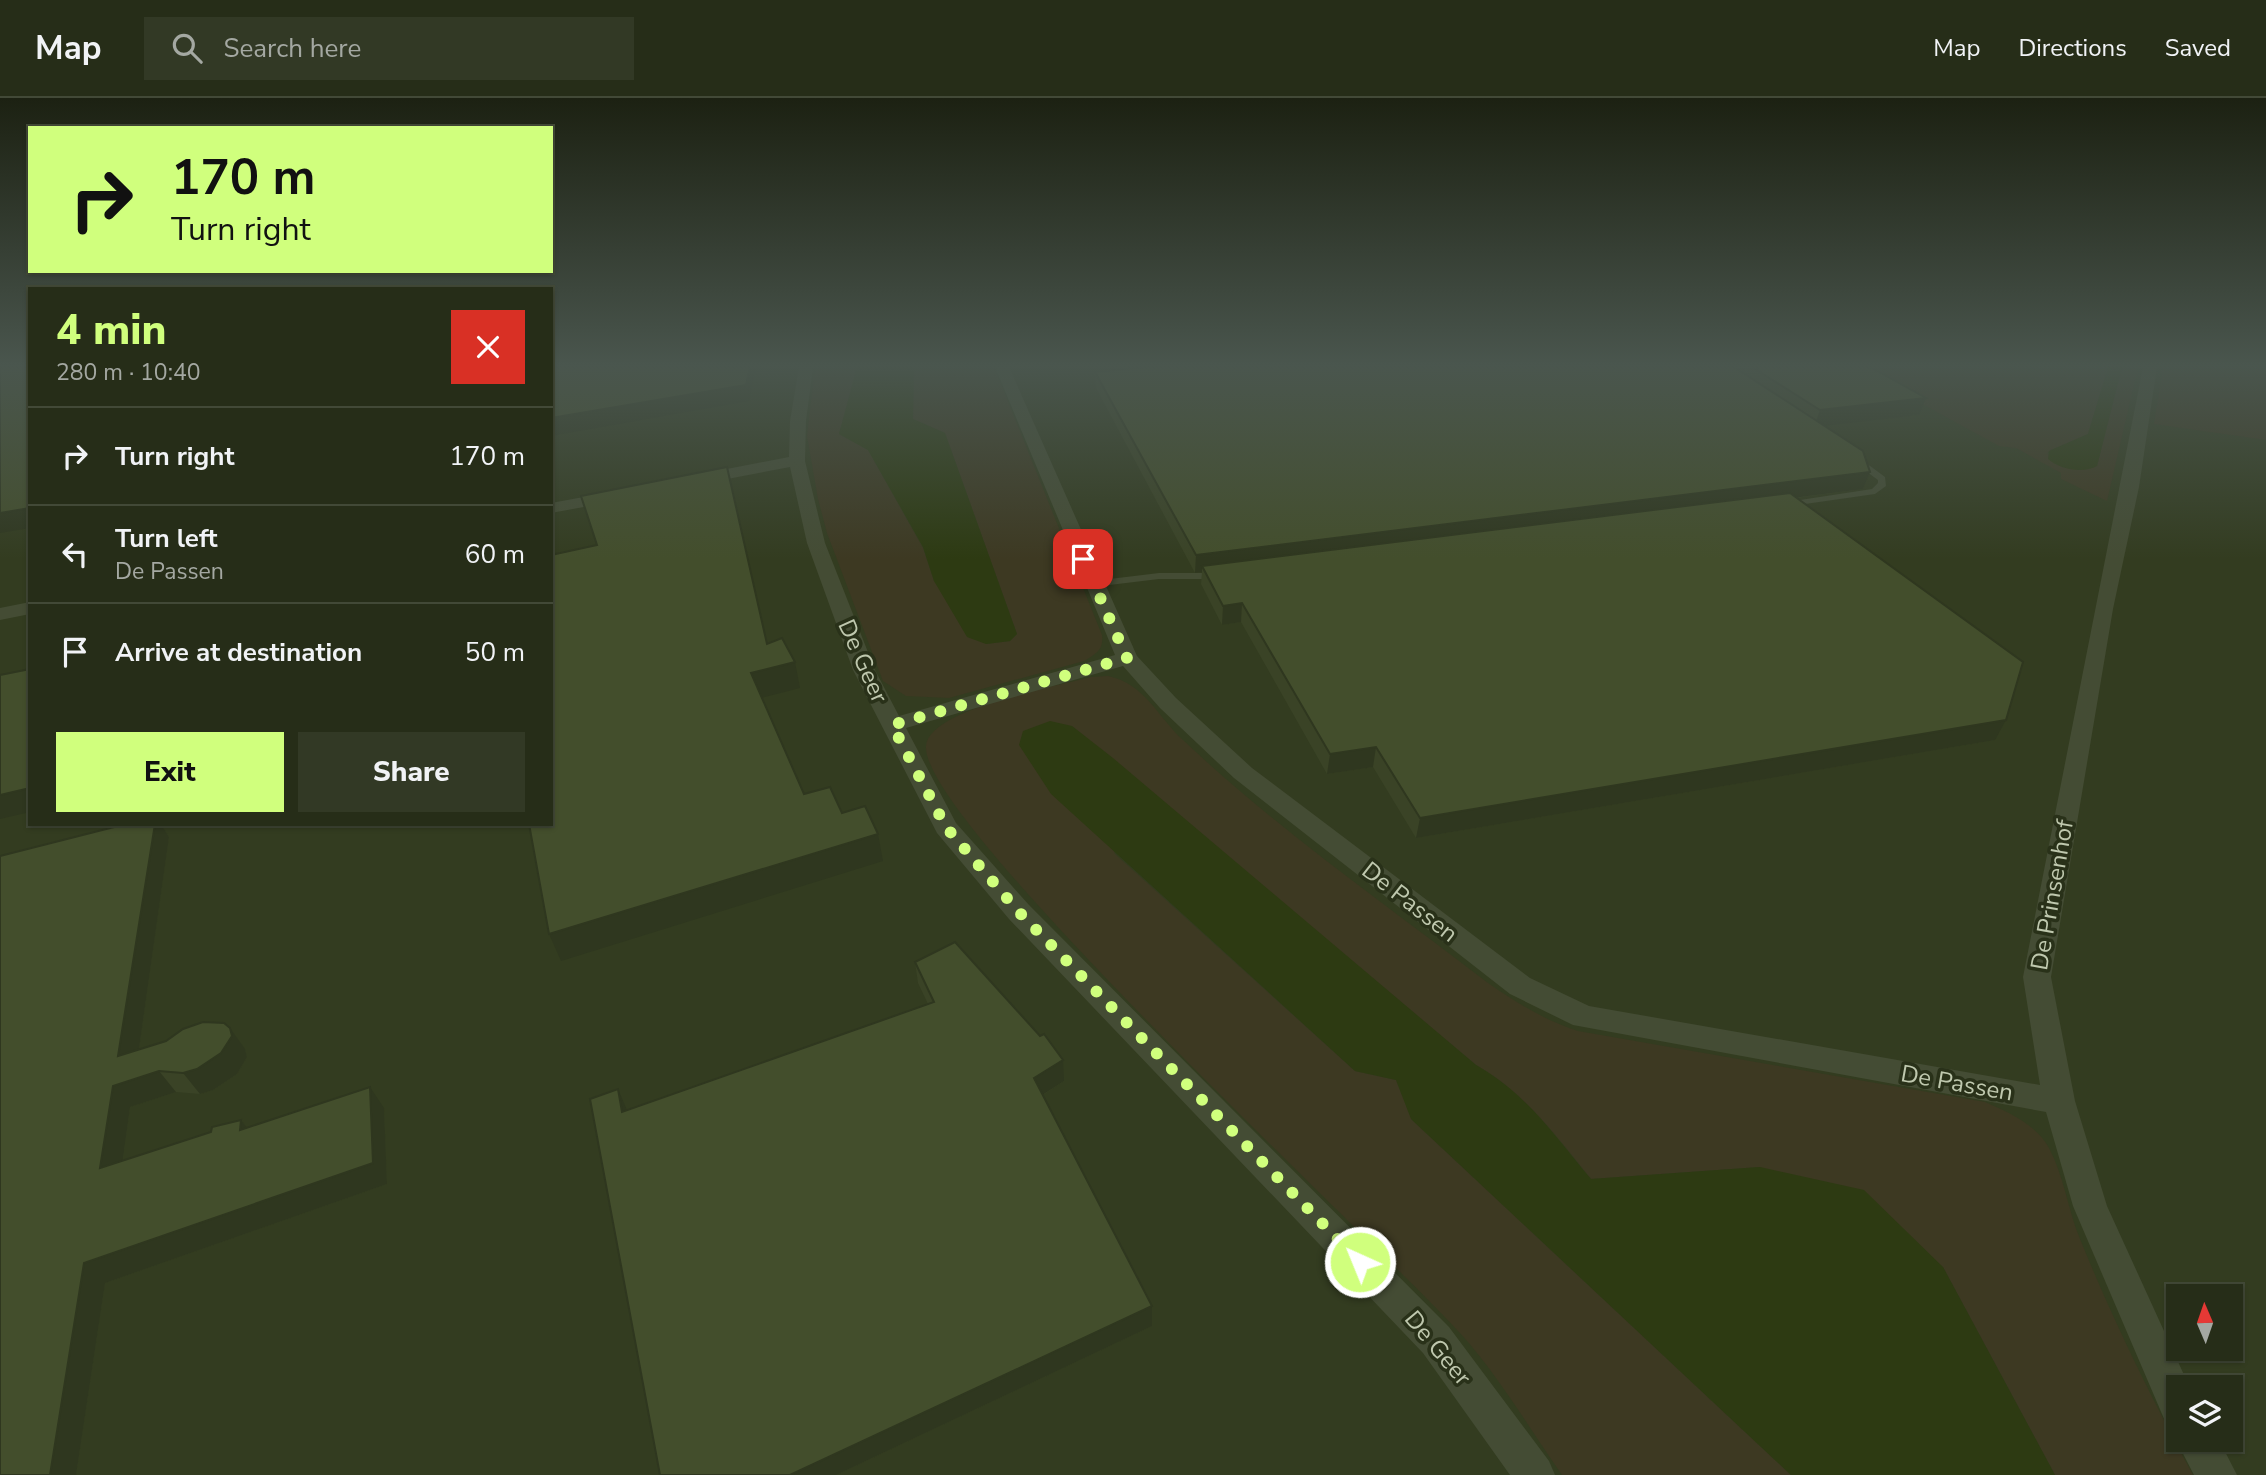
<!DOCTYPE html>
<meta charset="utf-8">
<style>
:root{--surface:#262d18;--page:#323925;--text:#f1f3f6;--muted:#a4a8a2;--line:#424937;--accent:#d0ff7d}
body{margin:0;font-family:"Nunito Sans",sans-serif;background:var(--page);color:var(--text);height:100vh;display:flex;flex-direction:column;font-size:26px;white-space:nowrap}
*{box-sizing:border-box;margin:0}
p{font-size:23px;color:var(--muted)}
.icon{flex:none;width:38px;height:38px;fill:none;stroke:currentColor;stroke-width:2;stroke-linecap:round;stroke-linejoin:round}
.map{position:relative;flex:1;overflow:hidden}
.details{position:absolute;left:28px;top:189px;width:525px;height:539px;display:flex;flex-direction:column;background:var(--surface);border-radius:0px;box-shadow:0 2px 5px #0004,0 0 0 2px var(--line)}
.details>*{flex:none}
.guide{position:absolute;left:28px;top:28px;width:525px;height:147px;border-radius:0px;box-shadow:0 2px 5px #0004,0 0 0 2px var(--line);background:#d0ff7d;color:#111;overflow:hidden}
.needle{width:46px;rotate:358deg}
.buttons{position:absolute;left:2166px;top:1186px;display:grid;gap:14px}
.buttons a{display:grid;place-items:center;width:77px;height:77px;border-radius:0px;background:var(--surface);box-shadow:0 2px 5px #0004,0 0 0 2px var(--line);font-size:35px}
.pin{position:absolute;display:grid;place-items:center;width:60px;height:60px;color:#fff;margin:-30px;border-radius:14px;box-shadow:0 4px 10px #0006}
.me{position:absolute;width:77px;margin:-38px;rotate:316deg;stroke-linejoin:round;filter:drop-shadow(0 0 5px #0008)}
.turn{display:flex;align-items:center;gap:24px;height:147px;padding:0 28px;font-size:32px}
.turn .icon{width:91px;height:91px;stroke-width:2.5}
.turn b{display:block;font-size:49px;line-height:60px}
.round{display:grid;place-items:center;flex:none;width:74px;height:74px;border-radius:0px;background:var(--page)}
.summary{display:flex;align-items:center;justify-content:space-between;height:119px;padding:0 28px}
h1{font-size:42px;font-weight:800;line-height:52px;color:var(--accent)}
.button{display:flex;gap:14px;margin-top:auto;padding:14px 28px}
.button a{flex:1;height:80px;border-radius:0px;background:var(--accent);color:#111;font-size:28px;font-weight:800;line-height:80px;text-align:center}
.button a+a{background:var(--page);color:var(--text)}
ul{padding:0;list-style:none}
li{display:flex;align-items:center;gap:21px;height:98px;padding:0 28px;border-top:2px solid var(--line)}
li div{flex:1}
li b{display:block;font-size:26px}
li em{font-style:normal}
header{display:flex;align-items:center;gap:42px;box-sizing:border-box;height:98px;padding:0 35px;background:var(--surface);border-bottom:2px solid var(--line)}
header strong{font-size:33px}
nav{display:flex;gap:38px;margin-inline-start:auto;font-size:24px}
.search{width:490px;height:63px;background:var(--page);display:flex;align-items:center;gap:18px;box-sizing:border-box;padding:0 24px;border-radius:0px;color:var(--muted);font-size:26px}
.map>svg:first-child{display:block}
</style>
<header>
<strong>Map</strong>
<div class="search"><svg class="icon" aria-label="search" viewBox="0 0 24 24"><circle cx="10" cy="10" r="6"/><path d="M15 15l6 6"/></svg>Search here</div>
<nav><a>Map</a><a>Directions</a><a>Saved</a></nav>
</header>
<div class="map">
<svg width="2266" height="1377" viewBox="0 0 2266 1377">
<rect width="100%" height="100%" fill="#333c20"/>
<g fill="#3d3922">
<path d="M 815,269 L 857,269 L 839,336 L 868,352 L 923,450 L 934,483 L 986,546 L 1010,543 L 1017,536 L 945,335 L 913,321 L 914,269 L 994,269 L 1102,537 C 1104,552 1096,556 1084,563 L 949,600 L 906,598 L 883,583 L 827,435 L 818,401 L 807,338 Z"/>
<path d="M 1855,269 L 2108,269 L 2088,336 L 2049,353 L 2047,356 L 2097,368 L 2122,269 L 2138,269 L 2107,403 L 2061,381 L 2061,375 L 2016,350 L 1999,348 Z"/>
<path d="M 2163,269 L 2266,269 L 2266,342 L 2154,326 Z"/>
<path d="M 1108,578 C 1145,586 1157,618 1183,642 C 1277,731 1385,806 1488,885 C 1517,905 1544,922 1578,933 L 1985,1004 C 2008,1014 2037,1027 2049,1050 C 2064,1078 2068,1112 2080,1141 C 2113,1222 2151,1300 2193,1377 L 2055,1377 L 1943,1169 L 1760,1069 L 1591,1081 C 1556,1038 1525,995 1476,967 L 1072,628 L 1115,756 L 1355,973 L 1396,982 L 1412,1022 L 1791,1377 L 1562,1377 C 1529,1330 1499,1278 1460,1235 C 1385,1152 920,723 926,648 C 928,611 1059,588 1091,579 Z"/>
</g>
<g fill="#2d3a12">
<path d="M 857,269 L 914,269 L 913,321 L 945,335 L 1017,536 L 1010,543 L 986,546 L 967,539 L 934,483 L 923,449 L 868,352 L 839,336 Z"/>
<path d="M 2108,269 L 2122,269 L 2097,368 C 2083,376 2059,371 2048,361 L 2049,353 L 2088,336 Z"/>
<path d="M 1050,623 L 1072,628 L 1113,660 L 1476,967 C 1527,996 1554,1037 1591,1081 L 1760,1069 L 1864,1092 L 1943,1169 L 2055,1377 L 1791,1377 L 1411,1021 L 1396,982 L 1355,973 L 1051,696 L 1019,647 L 1023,633 Z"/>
</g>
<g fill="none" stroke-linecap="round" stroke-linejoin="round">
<g fill="#444c34" fill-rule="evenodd">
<path d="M 1852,359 L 1858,359 L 1885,379 L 1886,388 L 1875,396 L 1784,409 L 1784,405 L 1787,404 L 1872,391 L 1878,385 L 1878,382 L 1852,363 Z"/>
<path d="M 1159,475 L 1216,475 L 1221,478 L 1216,481 L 1159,481 L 1093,489 L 1088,486 L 1093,483 Z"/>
</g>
<g fill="#444c34" fill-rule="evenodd">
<path d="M 799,269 L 813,269 L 806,323 L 805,363 L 825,445 L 875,572 L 899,618 L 1115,557 L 995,269 L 1009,269 L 1137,558 L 1176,600 L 1252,670 L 1530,880 L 1589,908 L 2040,987 L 2023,879 L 2143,269 L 2157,269 L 2139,389 L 2113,511 L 2051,879 L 2075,1003 L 2107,1108 L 2190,1290 L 2179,1290 L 2179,1328 L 2165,1323 L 2073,1108 L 2046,1014 L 1573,927 L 1510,896 L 1234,680 L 1160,610 L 1123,568 L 906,630 L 956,725 L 1029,807 L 1449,1229 L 1549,1363 L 1555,1377 L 1510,1377 L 1423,1255 L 1009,821 L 937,735 L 853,572 L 807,445 L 790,369 L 696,387 L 687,382 L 696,377 L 789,359 L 790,323 Z"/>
<path d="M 616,393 L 622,394 L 625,398 L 622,402 L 551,415 L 551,405 Z"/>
<path d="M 30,504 L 30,516 L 0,522 L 0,510 Z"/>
<path d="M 2179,1336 L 2179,1342 L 2219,1342 L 2237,1377 L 2194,1377 L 2176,1342 Z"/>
</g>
</g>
<g fill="#3a4326">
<path d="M 1144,269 L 1870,269 L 1919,317 L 1825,327 L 1870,374 L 1863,391 L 1796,400 L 1995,642 L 1416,740 L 1373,669 L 1327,676 L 1241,524 L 1222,527 L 1201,486 L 1202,474 L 1195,475 L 1096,290 L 1095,274 Z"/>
<path d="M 126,726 L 161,726 L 169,739 L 139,951 L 245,951 L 247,959 L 237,976 L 213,992 L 200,996 L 176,994 L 130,1009 L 123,1062 L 211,1034 L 241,1022 L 247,1030 L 384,1010 L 387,1086 L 105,1185 L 76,1377 L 0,1377 Z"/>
<path d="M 915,864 L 1064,983 L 1043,997 L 1152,1228 L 836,1377 L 660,1377 L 627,1012 L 928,906 L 918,885 Z"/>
</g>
<g fill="#2f371f">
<path d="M 750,269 L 756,269 L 749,303 L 551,338 L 551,320 Z"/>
<path d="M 1926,300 L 1919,317 L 1814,329 L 1820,312 Z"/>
<path d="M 1870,374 L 1863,391 L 1205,474 L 1202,468 L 1202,474 L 1195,475 L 1196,457 Z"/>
<path d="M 30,410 L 30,430 L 0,435 L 0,415 Z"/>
<path d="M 1242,505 L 1241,524 L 1222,527 L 1223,508 Z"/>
<path d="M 795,564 L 800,590 L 757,601 L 751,575 Z"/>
<path d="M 2006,622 L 1995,642 L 1416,740 L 1420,720 Z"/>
<path d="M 1376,649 L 1373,669 L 1327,676 L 1330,656 Z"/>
<path d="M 30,690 L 30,714 L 0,721 L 0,697 Z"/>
<path d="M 155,726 L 161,726 L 169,739 L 135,979 L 118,958 Z"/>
<path d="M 878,736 L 883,763 L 561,863 L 549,836 Z"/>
<path d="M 230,930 L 245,951 L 247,959 L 237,976 L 213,992 L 200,996 L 183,975 Z"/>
<path d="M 1063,962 L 1064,983 L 1036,1001 L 1034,980 Z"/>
<path d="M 159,973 L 176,994 L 130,1009 L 119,1090 L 100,1070 L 113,988 Z"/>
<path d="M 370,989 L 384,1010 L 387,1086 L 105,1185 L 76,1377 L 50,1377 L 84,1165 Z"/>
<path d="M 618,991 L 627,1012 L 622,1014 Z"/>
<path d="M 241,1022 L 257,1042 L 240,1032 Z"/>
<path d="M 1152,1208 L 1152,1228 L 836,1377 L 790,1377 Z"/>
</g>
<g fill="#434e2c" stroke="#2f371f" stroke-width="2">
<path d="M 0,269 L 30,269 L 30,410 L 0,415 Z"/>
<path d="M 551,269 L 750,269 L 746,287 L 551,320 Z"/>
<path d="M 1144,269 L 1734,269 L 1863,353 L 1870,374 L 1196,457 L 1095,274 Z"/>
<path d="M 1752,269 L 1870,269 L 1926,300 L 1820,312 Z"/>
<path d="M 727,369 L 767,546 L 782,540 L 795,564 L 751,575 L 804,696 L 830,689 L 842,715 L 865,708 L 878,736 L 549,836 L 529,726 L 551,726 L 551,457 L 597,447 L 581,398 Z"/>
<path d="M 1790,395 L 2023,564 L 2006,622 L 1420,720 L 1376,649 L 1330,656 L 1242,505 L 1223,508 L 1202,468 Z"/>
<path d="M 30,571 L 30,690 L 0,697 L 0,577 Z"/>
<path d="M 126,726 L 155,726 L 118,958 L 166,943 L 183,931 L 203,924 L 224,925 L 230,930 L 232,938 L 221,955 L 197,971 L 183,975 L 159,973 L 113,988 L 100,1070 L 211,1034 L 212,1029 L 241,1022 L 240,1032 L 370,989 L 373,1065 L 84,1165 L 50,1377 L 0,1377 L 0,758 Z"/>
<path d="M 955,844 L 1040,938 L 1044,936 L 1063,962 L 1034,980 L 1152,1208 L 790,1377 L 660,1377 L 590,1001 L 618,991 L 622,1014 L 934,904 L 915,864 Z"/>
</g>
<linearGradient id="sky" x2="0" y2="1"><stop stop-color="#1c2112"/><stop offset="0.58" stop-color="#4a564e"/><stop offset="1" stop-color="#4a564e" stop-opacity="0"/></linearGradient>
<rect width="2266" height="461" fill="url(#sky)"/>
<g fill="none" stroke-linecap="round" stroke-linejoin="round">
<path stroke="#d0ff7d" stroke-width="12" stroke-dasharray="0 21.6" d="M 1083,461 L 1127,560 L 892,627 L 946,729 L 1019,814 L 1360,1164"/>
</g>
<g text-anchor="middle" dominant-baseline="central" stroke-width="7" stroke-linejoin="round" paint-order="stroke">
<g font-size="24" fill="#bfc8ae" stroke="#293119">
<text transform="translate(863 563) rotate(66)">De Geer</text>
<text transform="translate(2052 797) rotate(-80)">De Prinsenhof</text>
<text transform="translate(1410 804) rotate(38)">De Passen</text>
<text transform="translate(1957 985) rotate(10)">De Passen</text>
<text transform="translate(1438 1250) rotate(50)">De Geer</text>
</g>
</g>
</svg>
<div class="buttons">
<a><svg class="needle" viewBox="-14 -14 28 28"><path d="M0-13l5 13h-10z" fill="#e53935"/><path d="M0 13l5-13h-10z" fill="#a4a8a2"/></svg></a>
<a><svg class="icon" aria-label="layers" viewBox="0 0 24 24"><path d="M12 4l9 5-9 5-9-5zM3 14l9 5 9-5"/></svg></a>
</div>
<div class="pin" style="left:1083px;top:461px;background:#d93025"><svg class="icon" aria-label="arrive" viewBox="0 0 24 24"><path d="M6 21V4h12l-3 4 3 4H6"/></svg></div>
<svg class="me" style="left:1360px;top:1164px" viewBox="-20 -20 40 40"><circle r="17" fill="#d0ff7d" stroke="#fff" stroke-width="3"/><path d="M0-11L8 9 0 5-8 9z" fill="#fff"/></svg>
<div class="guide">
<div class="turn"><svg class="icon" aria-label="right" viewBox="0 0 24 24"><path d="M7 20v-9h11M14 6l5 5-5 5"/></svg><div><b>170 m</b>Turn right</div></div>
</div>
<section class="details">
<div class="summary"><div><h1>4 min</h1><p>280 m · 10:40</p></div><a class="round" style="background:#d93025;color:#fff"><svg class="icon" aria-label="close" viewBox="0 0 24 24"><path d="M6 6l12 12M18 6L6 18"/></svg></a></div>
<ul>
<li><svg class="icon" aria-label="right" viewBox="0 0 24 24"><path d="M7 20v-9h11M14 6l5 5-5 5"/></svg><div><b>Turn right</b></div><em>170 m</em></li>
<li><svg class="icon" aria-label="left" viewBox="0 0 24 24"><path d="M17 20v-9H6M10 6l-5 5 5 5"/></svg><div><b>Turn left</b><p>De Passen</p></div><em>60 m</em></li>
<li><svg class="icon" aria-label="arrive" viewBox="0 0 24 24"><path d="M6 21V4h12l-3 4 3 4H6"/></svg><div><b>Arrive at destination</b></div><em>50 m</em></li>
</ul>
<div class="button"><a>Exit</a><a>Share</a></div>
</section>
</div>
